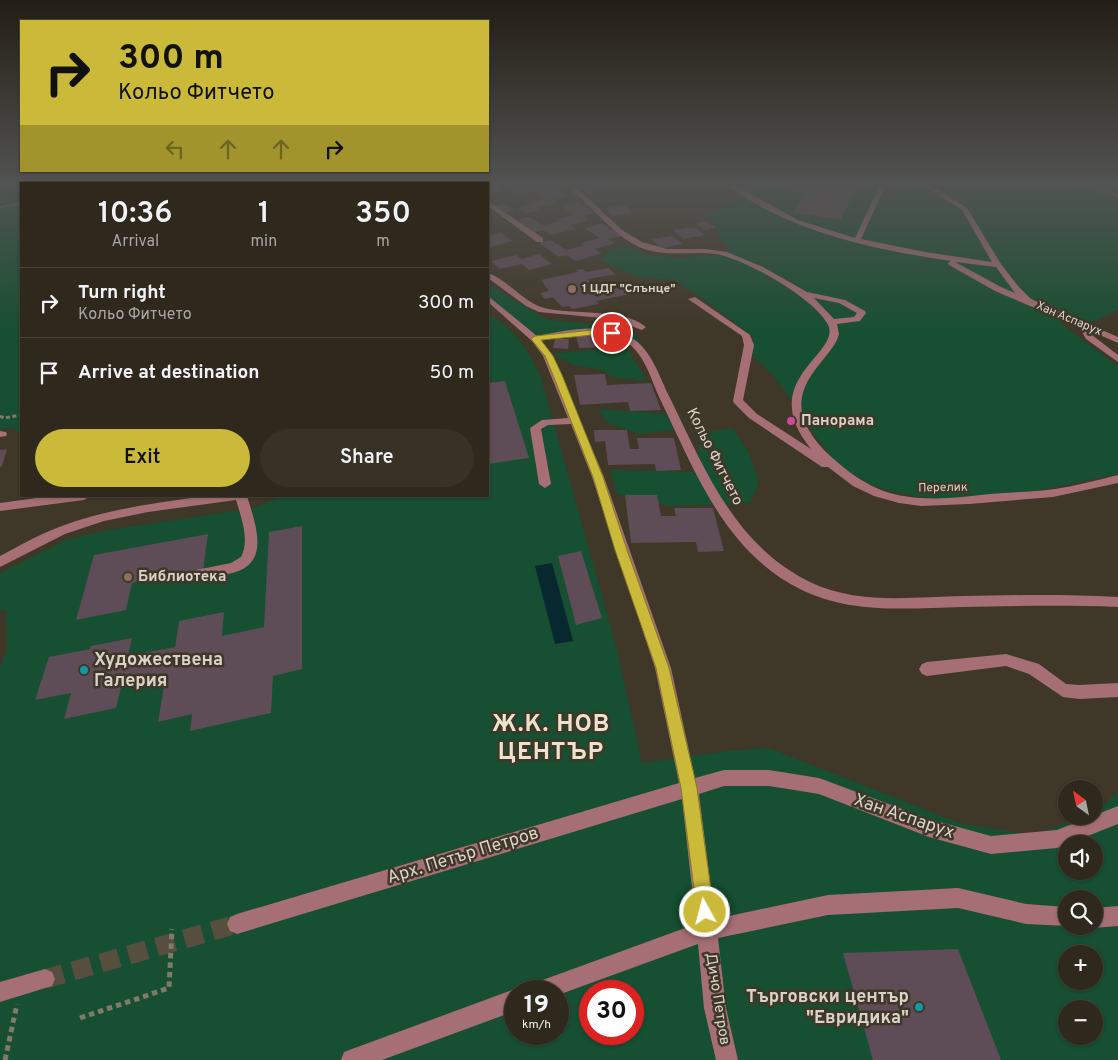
<!DOCTYPE html>
<meta charset="utf-8">
<style>
:root{--surface:#2f291d;--page:#373126;--text:#f1f3f6;--muted:#a7a6a4;--line:#4a453b;--accent:#cbba39}
body{margin:0;font-family:Overpass,sans-serif;background:var(--page);color:var(--text);height:100vh;display:flex;flex-direction:column;font-size:19px;white-space:nowrap}
*{box-sizing:border-box;margin:0}
p{font-size:16px;color:var(--muted)}
.icon{flex:none;width:28px;height:28px;fill:none;stroke:currentColor;stroke-width:2;stroke-linecap:round;stroke-linejoin:round}
.map{position:relative;flex:1;overflow:hidden}
.panel{position:absolute;left:20px;top:182px;width:469px;height:315px;display:flex;flex-direction:column;background:var(--surface);border-radius:0px;box-shadow:0 1px 4px #0004,0 0 0 1px var(--line)}
.panel>*{flex:none}
.banner{position:absolute;left:20px;top:20px;width:469px;height:152px;border-radius:0px;box-shadow:0 1px 4px #0004,0 0 0 1px var(--line);background:#cbba39;color:#111;overflow:hidden}
.needle{width:32px;rotate:327deg}
.fabs{position:absolute;left:1058px;top:780px;display:grid;gap:10px}
.fabs a{display:grid;place-items:center;width:45px;height:45px;border-radius:50%;background:var(--surface);box-shadow:0 1px 4px #0004,0 0 0 1px var(--line);font-size:25px}
.speed{position:absolute;left:504px;top:980px;display:flex;gap:10px;font-size:25px;font-weight:700;text-align:center}
.speed>*{display:grid;place-content:center;width:65px;height:65px;border-radius:50%;background:var(--surface);box-shadow:0 1px 4px #0004,0 0 0 1px var(--line);line-height:1}
.speed small{font-size:12px;font-weight:400}
.speed .limit{border:8px solid #d22;background:#fff;color:#111}
.pin{position:absolute;display:grid;place-items:center;width:42px;height:42px;color:#fff;margin:-21px;border:2px solid #fff;border-radius:50%;box-shadow:0 1px 5px #0007}
.me{position:absolute;width:55px;margin:-28px;rotate:353deg;stroke-linejoin:round;filter:drop-shadow(0 0 4px #0008)}
.turn{display:flex;align-items:center;gap:18px;height:105px;padding:0 15px;font-size:22px}
.turn .icon{width:65px;height:65px;stroke-width:2.5}
.turn b{display:block;font-size:35px;line-height:42px}
.lanes{display:flex;align-items:center;height:48px;padding:0 15px;background:#0003;justify-content:center;gap:25px;direction:ltr}
.lanes .off{opacity:.35}
.eta{display:flex;justify-content:space-evenly;align-items:center;height:85px;text-align:center}
.eta b{font-size:30px;font-weight:600;line-height:35px}
.primary-button{display:flex;gap:10px;margin-top:auto;padding:10px 15px}
.primary-button a{flex:1;height:58px;border-radius:30px;background:var(--accent);color:#111;font-size:20px;font-weight:600;line-height:58px;text-align:center}
.primary-button a+a{background:var(--page);color:var(--text)}
ul{padding:0;list-style:none}
li{display:flex;align-items:center;gap:15px;height:70px;padding:0 15px;border-top:1px solid var(--line)}
li div{flex:1}
li b{display:block;font-size:19px}
li em{font-style:normal}
.map>svg:first-child{display:block}
</style>
<div class="map">
<svg width="1118" height="1060" viewBox="0 0 1118 1060">
<rect width="100%" height="100%" fill="#3f3727"/>
<g fill="#164f31" fill-rule="evenodd">
<path d="M 0,186 L 21,186 L 21,434 L 13,427 L 0,430 Z"/>
<path d="M 720,186 L 1118,186 L 1118,310 L 1090,323 L 1060,323 L 1118,366 L 1118,474 C 1044,490 927,518 859,478 C 853,474 845,471 840,466 C 807,433 790,385 753,357 L 753,337 L 702,298 L 674,280 L 637,277 L 600,260 L 610,250 L 625,246 L 647,254 L 679,258 L 729,252 L 711,219 L 706,213 L 747,200 Z"/>
<path d="M 488,284 L 548,320 L 594,324 L 634,334 L 646,351 L 598,333 L 538,335 L 519,325 L 488,303 Z"/>
<path d="M 488,314 C 518,332 526,347 541,378 L 617,650 L 642,763 L 727,751 L 769,748 L 959,823 L 1031,835 L 1071,822 L 1082,816 L 1094,816 L 1094,810 L 1106,803 L 1118,792 L 1118,1060 L 0,1060 L 0,667 L 7,649 L 6,610 L 0,611 L 0,573 L 66,540 L 102,531 L 254,508 L 282,496 L 488,496 ZM 1066,844 L 1094,844 L 1094,871 L 1066,871 ZM 1066,899 L 1094,899 L 1094,926 L 1066,926 ZM 1066,954 L 1094,954 L 1094,981 L 1066,981 ZM 515,991 L 558,991 L 558,1034 L 515,1034 ZM 590,991 L 632,991 L 632,1034 L 590,1034 ZM 1066,1009 L 1094,1009 L 1094,1036 L 1066,1036 Z"/>
<path d="M 627,348 L 647,381 L 615,378 L 601,370 L 574,365 L 557,357 L 555,353 Z"/>
<path d="M 599,409 L 666,414 L 674,430 L 638,434 L 606,422 Z"/>
<path d="M 733,428 L 749,453 L 759,482 L 750,503 L 670,506 L 617,494 L 610,470 L 697,472 L 700,433 Z"/>
</g>
<path fill="#082830" d="M 552,563 L 573,641 L 555,644 L 535,566 Z"/>
<g fill="#5e4c56">
<path d="M 584,185 L 607,185 L 611,188 L 587,192 L 580,186 Z"/>
<path d="M 764,185 L 858,185 L 840,220 L 793,212 L 805,193 Z"/>
<path d="M 496,186 L 503,191 L 488,195 L 488,188 Z"/>
<path d="M 531,186 L 535,188 L 548,186 L 567,196 L 554,199 L 557,203 L 537,208 L 541,210 L 527,213 L 518,208 L 532,204 L 529,202 L 545,198 L 533,191 L 518,195 L 511,190 Z"/>
<path d="M 577,202 L 596,213 L 583,216 L 589,220 L 570,225 L 576,229 L 551,235 L 543,230 L 535,232 L 517,220 L 529,217 L 543,226 L 560,221 L 556,219 L 575,215 L 561,206 Z"/>
<path d="M 506,204 L 515,210 L 505,212 L 496,206 Z"/>
<path d="M 625,205 L 634,213 L 613,216 L 605,208 Z"/>
<path d="M 704,221 L 716,227 L 706,230 L 695,223 Z"/>
<path d="M 601,223 L 622,236 L 608,239 L 615,243 L 595,249 L 602,253 L 576,261 L 567,255 L 559,257 L 539,243 L 551,240 L 566,250 L 584,245 L 580,243 L 600,238 L 584,228 Z"/>
<path d="M 694,227 L 705,235 L 683,239 L 673,230 Z"/>
<path d="M 501,233 L 512,241 L 488,248 L 488,236 Z"/>
<path d="M 672,236 L 683,244 L 661,248 L 651,239 Z"/>
<path d="M 539,254 L 552,264 L 529,270 L 522,264 L 500,269 L 491,261 L 516,255 L 522,259 Z"/>
<path d="M 609,268 L 616,276 L 612,275 L 587,279 L 599,292 L 623,287 L 630,294 L 596,301 L 599,304 L 572,309 L 569,306 L 562,307 L 553,297 L 545,299 L 540,293 L 549,291 L 541,280 L 578,272 L 576,270 L 583,269 L 586,272 Z"/>
<path d="M 599,334 L 602,347 L 579,348 L 576,336 Z"/>
<path d="M 555,339 L 569,339 L 568,349 L 553,348 Z"/>
<path d="M 605,374 L 607,385 L 651,383 L 661,410 L 630,411 L 628,402 L 580,405 L 574,375 Z"/>
<path d="M 505,381 L 529,458 L 488,464 L 488,383 Z"/>
<path d="M 594,430 L 627,430 L 630,449 L 639,449 L 637,438 L 674,438 L 681,470 L 656,471 L 655,464 L 608,465 L 605,441 L 595,442 Z"/>
<path d="M 7,449 L 2,466 L 0,467 L 0,450 Z"/>
<path d="M 625,495 L 657,495 L 661,516 L 676,516 L 674,508 L 713,508 L 724,551 L 698,552 L 696,542 L 631,543 Z"/>
<path d="M 302,526 L 302,669 L 273,676 L 271,713 L 190,731 L 192,714 L 158,722 L 166,674 L 122,684 L 116,708 L 64,719 L 71,693 L 35,700 L 49,657 L 90,649 L 91,646 L 132,638 L 128,656 L 175,647 L 179,621 L 224,612 L 222,636 L 264,627 L 269,532 Z"/>
<path d="M 208,534 L 203,570 L 132,583 L 126,610 L 76,620 L 94,555 Z"/>
<path d="M 581,551 L 602,618 L 576,625 L 558,556 Z"/>
<path d="M 958,949 L 1001,1060 L 873,1060 L 843,953 Z"/>
</g>
<g fill="none" stroke-linecap="round" stroke-linejoin="round">
<path stroke="#564e3f" stroke-width="19" stroke-dasharray="19 10" stroke-linecap="butt" d="M 45,979 L 237,924"/>
<g stroke="#81796c" stroke-width="2" stroke-dasharray="2 1" stroke-linecap="butt">
<path d="M 1082,185 L 1118,196"/>
<path d="M 0,207 L 21,204"/>
</g>
<path stroke="#81796c" stroke-width="3" stroke-dasharray="4 2.5" stroke-linecap="butt" d="M 0,416 L 4,418 L 21,415"/>
<g stroke="#81796c" stroke-width="5" stroke-dasharray="5.5 4" stroke-linecap="butt">
<path d="M 80,1018 L 169,988 L 172,929"/>
<path d="M 5,1060 L 17,1004"/>
</g>
<g fill="#a66f75" fill-rule="evenodd">
<path d="M 564,185 L 572,185 L 579,190 L 622,230 L 642,242 L 667,249 L 706,249 L 727,252 L 763,267 L 807,292 L 845,300 L 865,311 L 866,313 L 860,321 L 837,324 L 839,334 L 837,340 C 826,360 807,373 802,397 C 798,418 812,437 825,451 C 842,467 859,481 881,490 C 915,503 955,498 990,494 C 1012,492 1033,492 1055,489 C 1076,486 1097,480 1118,475 L 1118,483 L 1053,497 L 969,504 L 921,506 L 899,503 L 874,496 L 853,486 L 828,467 L 822,467 L 749,418 L 734,403 L 733,401 L 744,345 L 742,336 L 688,299 L 695,297 L 750,335 L 754,345 L 743,400 L 757,414 L 811,449 C 753,378 846,353 827,323 C 812,297 745,259 716,254 C 692,251 668,257 644,249 C 620,240 603,219 585,202 C 579,196 571,191 564,185 ZM 814,298 L 839,303 L 857,313 L 854,317 L 834,319 Z"/>
<path d="M 727,185 L 735,185 L 798,220 L 855,238 L 880,185 L 886,185 L 861,239 L 925,252 L 992,262 L 962,210 L 922,185 L 931,185 L 967,208 L 1001,264 L 1018,286 L 1031,299 L 1118,337 L 1118,343 L 1091,331 L 1092,335 L 1118,355 L 1118,362 L 1086,339 L 1082,332 L 1082,328 L 995,291 L 949,265 L 948,263 L 951,261 C 873,249 792,233 727,185 ZM 955,262 L 996,267 L 1015,293 L 1001,287 Z"/>
<path d="M 488,201 L 543,238 L 543,242 L 537,242 L 488,206 Z"/>
<path d="M 488,273 C 508,280 523,302 544,308 C 572,315 624,308 646,327 L 642,330 L 612,319 L 539,312 L 526,306 L 488,278 Z"/>
<path d="M 488,296 L 537,336 C 566,330 602,322 630,337 C 651,348 659,376 669,396 C 704,467 733,544 810,582 C 857,605 912,597 963,596 C 1015,595 1066,594 1118,597 L 1118,607 C 1066,605 1015,606 963,607 C 908,608 852,615 800,589 C 724,551 695,471 660,399 C 651,380 645,354 626,342 C 603,326 566,336 541,341 L 553,356 L 604,477 L 671,668 L 695,778 L 724,770 L 769,770 L 819,778 L 929,819 L 991,836 L 1057,830 L 1118,806 L 1118,824 L 1057,848 L 991,854 L 929,837 L 819,794 L 769,786 L 724,786 L 699,794 L 715,919 L 828,895 L 958,888 L 1026,904 L 1066,907 L 1067,926 L 1026,924 L 958,908 L 828,915 L 718,938 L 726,1008 L 738,1060 L 716,1060 L 704,1008 L 698,944 L 558,995 L 558,991 L 530,991 L 533,984 L 540,981 L 696,924 L 682,799 L 237,934 L 230,931 L 227,924 L 230,917 L 237,914 L 679,783 L 655,668 L 592,477 L 571,424 L 548,425 L 541,429 L 551,484 L 545,488 L 539,484 L 530,428 L 542,420 L 568,418 L 543,356 L 532,341 L 488,302 Z"/>
<path d="M 0,431 L 6,432 L 7,434 L 6,436 L 0,437 Z"/>
<path d="M 51,496 L 90,496 L 84,500 L 0,511 L 0,503 Z"/>
<path d="M 206,496 L 247,496 C 253,517 269,555 243,569 C 231,575 215,576 201,579 L 196,578 L 194,574 L 196,570 L 231,563 L 241,557 C 250,540 241,517 236,500 L 148,512 L 104,521 L 65,534 L 0,567 L 0,556 C 19,546 38,535 59,527 C 106,509 156,503 206,496 Z"/>
<path d="M 1006,654 L 1039,664 L 1066,684 L 1079,685 L 1118,683 L 1118,697 L 1079,699 L 1063,697 L 1029,674 L 1006,666 L 927,676 L 922,674 L 919,669 L 922,664 L 927,662 Z"/>
<path d="M 1118,906 L 1118,926 L 1094,928 L 1090,926 L 1094,926 L 1094,908 Z"/>
<path d="M 45,969 L 52,972 L 55,979 L 52,986 L 0,1002 L 0,982 Z"/>
<path d="M 515,989 L 519,991 L 515,991 L 515,1011 L 382,1060 L 341,1060 L 344,1052 L 352,1049 Z"/>
</g>
</g>
<linearGradient id="sky" x2="0" y2="1"><stop stop-color="#231e15"/><stop offset="0.55" stop-color="#525352"/><stop offset="1" stop-color="#525352" stop-opacity="0"/></linearGradient>
<rect width="1118" height="334" fill="url(#sky)"/>
<path fill="#cbba39" stroke="#847925" d="M 593,330 L 612,331 L 616,333 L 612,336 L 593,335 L 541,340 L 553,356 L 562,375 L 603,477 L 627,550 L 669,668 L 697,788 L 714,912 L 712,918 L 705,921 L 699,918 L 697,912 L 681,788 L 656,668 L 615,550 L 593,477 L 553,375 L 545,356 L 531,339 L 535,336 Z"/>
<g fill="#8d6e63" stroke="#3f3727" stroke-width="2">
<circle cx="572" cy="289" r="5"/>
<circle cx="128" cy="577" r="5"/>
</g>
<circle fill="#d1479c" stroke="#3f3727" stroke-width="2" cx="791" cy="421" r="5"/>
<g fill="#0f9aa8" stroke="#3f3727" stroke-width="2">
<circle cx="84" cy="670" r="5"/>
<circle cx="919" cy="1007" r="5"/>
</g>
<g text-anchor="middle" dominant-baseline="central" stroke-width="5" stroke-linejoin="round" paint-order="stroke">
<g font-size="12" font-weight="bold" fill="#d8d2c9" stroke="#3f3727" text-anchor="start">
<text x="582" y="289">1 ЦДГ "Слънце"</text>
</g>
<g font-size="12" fill="#d8d2c9" stroke="#3f3727">
<text transform="translate(1069 319) rotate(23)">Хан Аспарух</text>
<text transform="translate(943 488) rotate(-1)">Перелик</text>
</g>
<g font-size="15" font-weight="bold" fill="#d8d2c9" stroke="#3f3727" text-anchor="start">
<text x="801" y="421">Панорама</text>
<text x="138" y="577">Библиотека</text>
</g>
<g font-size="15" fill="#d8d2c9" stroke="#3f3727">
<text transform="translate(714 457) rotate(63)">Кольо Фитчето</text>
<text transform="translate(717 999) rotate(81)">Дичо Петров</text>
</g>
<g font-size="18" font-weight="bold" fill="#d8d2c9" stroke="#3f3727" text-anchor="start">
<text x="94" y="660">Художествена<tspan x="94" dy="21">Галерия</tspan></text>
<text x="909" y="997" text-anchor="end">Търговски център<tspan x="909" dy="21">"Евридика"</tspan></text>
</g>
<g font-size="18" fill="#d8d2c9" stroke="#3f3727">
<text transform="translate(904 817) rotate(19)">Хан Аспарух</text>
<text transform="translate(463 856) rotate(-17)">Арх. Петър Петров</text>
</g>
<g font-size="24" font-weight="bold" letter-spacing="1" fill="#ede2cf" stroke="#3f3727">
<text x="551" y="725">Ж.К. НОВ<tspan x="551" dy="28">ЦЕНТЪР</tspan></text>
</g>
</g>
</svg>
<div class="fabs">
<a><svg class="needle" viewBox="-14 -14 28 28"><path d="M0-13l5 13h-10z" fill="#e53935"/><path d="M0 13l5-13h-10z" fill="#a7a6a4"/></svg></a>
<a><svg class="icon" aria-label="sound" viewBox="0 0 24 24"><path d="M4 9h4l5-4v14l-5-4H4zM17 9q2 3 0 6"/></svg></a>
<a><svg class="icon" aria-label="search" viewBox="0 0 24 24"><circle cx="10" cy="10" r="6"/><path d="M15 15l6 6"/></svg></a>
<a>+</a>
<a>−</a>
</div>
<div class="speed"><div>19<small>km/h</small></div><div class="limit">30</div></div>
<div class="pin" style="left:612px;top:333px;background:#d93025"><svg class="icon" aria-label="arrive" viewBox="0 0 24 24"><path d="M6 21V4h12l-3 4 3 4H6"/></svg></div>
<svg class="me" style="left:705px;top:912px" viewBox="-20 -20 40 40"><circle r="17" fill="#cbba39" stroke="#fff" stroke-width="3"/><path d="M0-11L8 9 0 5-8 9z" fill="#fff"/></svg>
<div class="banner">
<div class="turn"><svg class="icon" aria-label="right" viewBox="0 0 24 24"><path d="M7 20v-9h11M14 6l5 5-5 5"/></svg><div><b>300 m</b>Кольо Фитчето</div></div>
<div class="lanes"><svg class="icon off" aria-label="left" viewBox="0 0 24 24"><path d="M17 20v-9H6M10 6l-5 5 5 5"/></svg><svg class="icon off" aria-label="ahead" viewBox="0 0 24 24"><path d="M12 20V5M6 11l6-6 6 6"/></svg><svg class="icon off" aria-label="ahead" viewBox="0 0 24 24"><path d="M12 20V5M6 11l6-6 6 6"/></svg><svg class="icon" aria-label="right" viewBox="0 0 24 24"><path d="M7 20v-9h11M14 6l5 5-5 5"/></svg></div>
</div>
<section class="panel">
<div class="eta">
<div><b>10:36</b><p>Arrival</p></div>
<div><b>1</b><p>min</p></div>
<div><b>350</b><p>m</p></div>
</div>
<ul>
<li><svg class="icon" aria-label="right" viewBox="0 0 24 24"><path d="M7 20v-9h11M14 6l5 5-5 5"/></svg><div><b>Turn right</b><p>Кольо Фитчето</p></div><em>300 m</em></li>
<li><svg class="icon" aria-label="arrive" viewBox="0 0 24 24"><path d="M6 21V4h12l-3 4 3 4H6"/></svg><div><b>Arrive at destination</b></div><em>50 m</em></li>
</ul>
<div class="primary-button"><a>Exit</a><a>Share</a></div>
</section>
</div>
